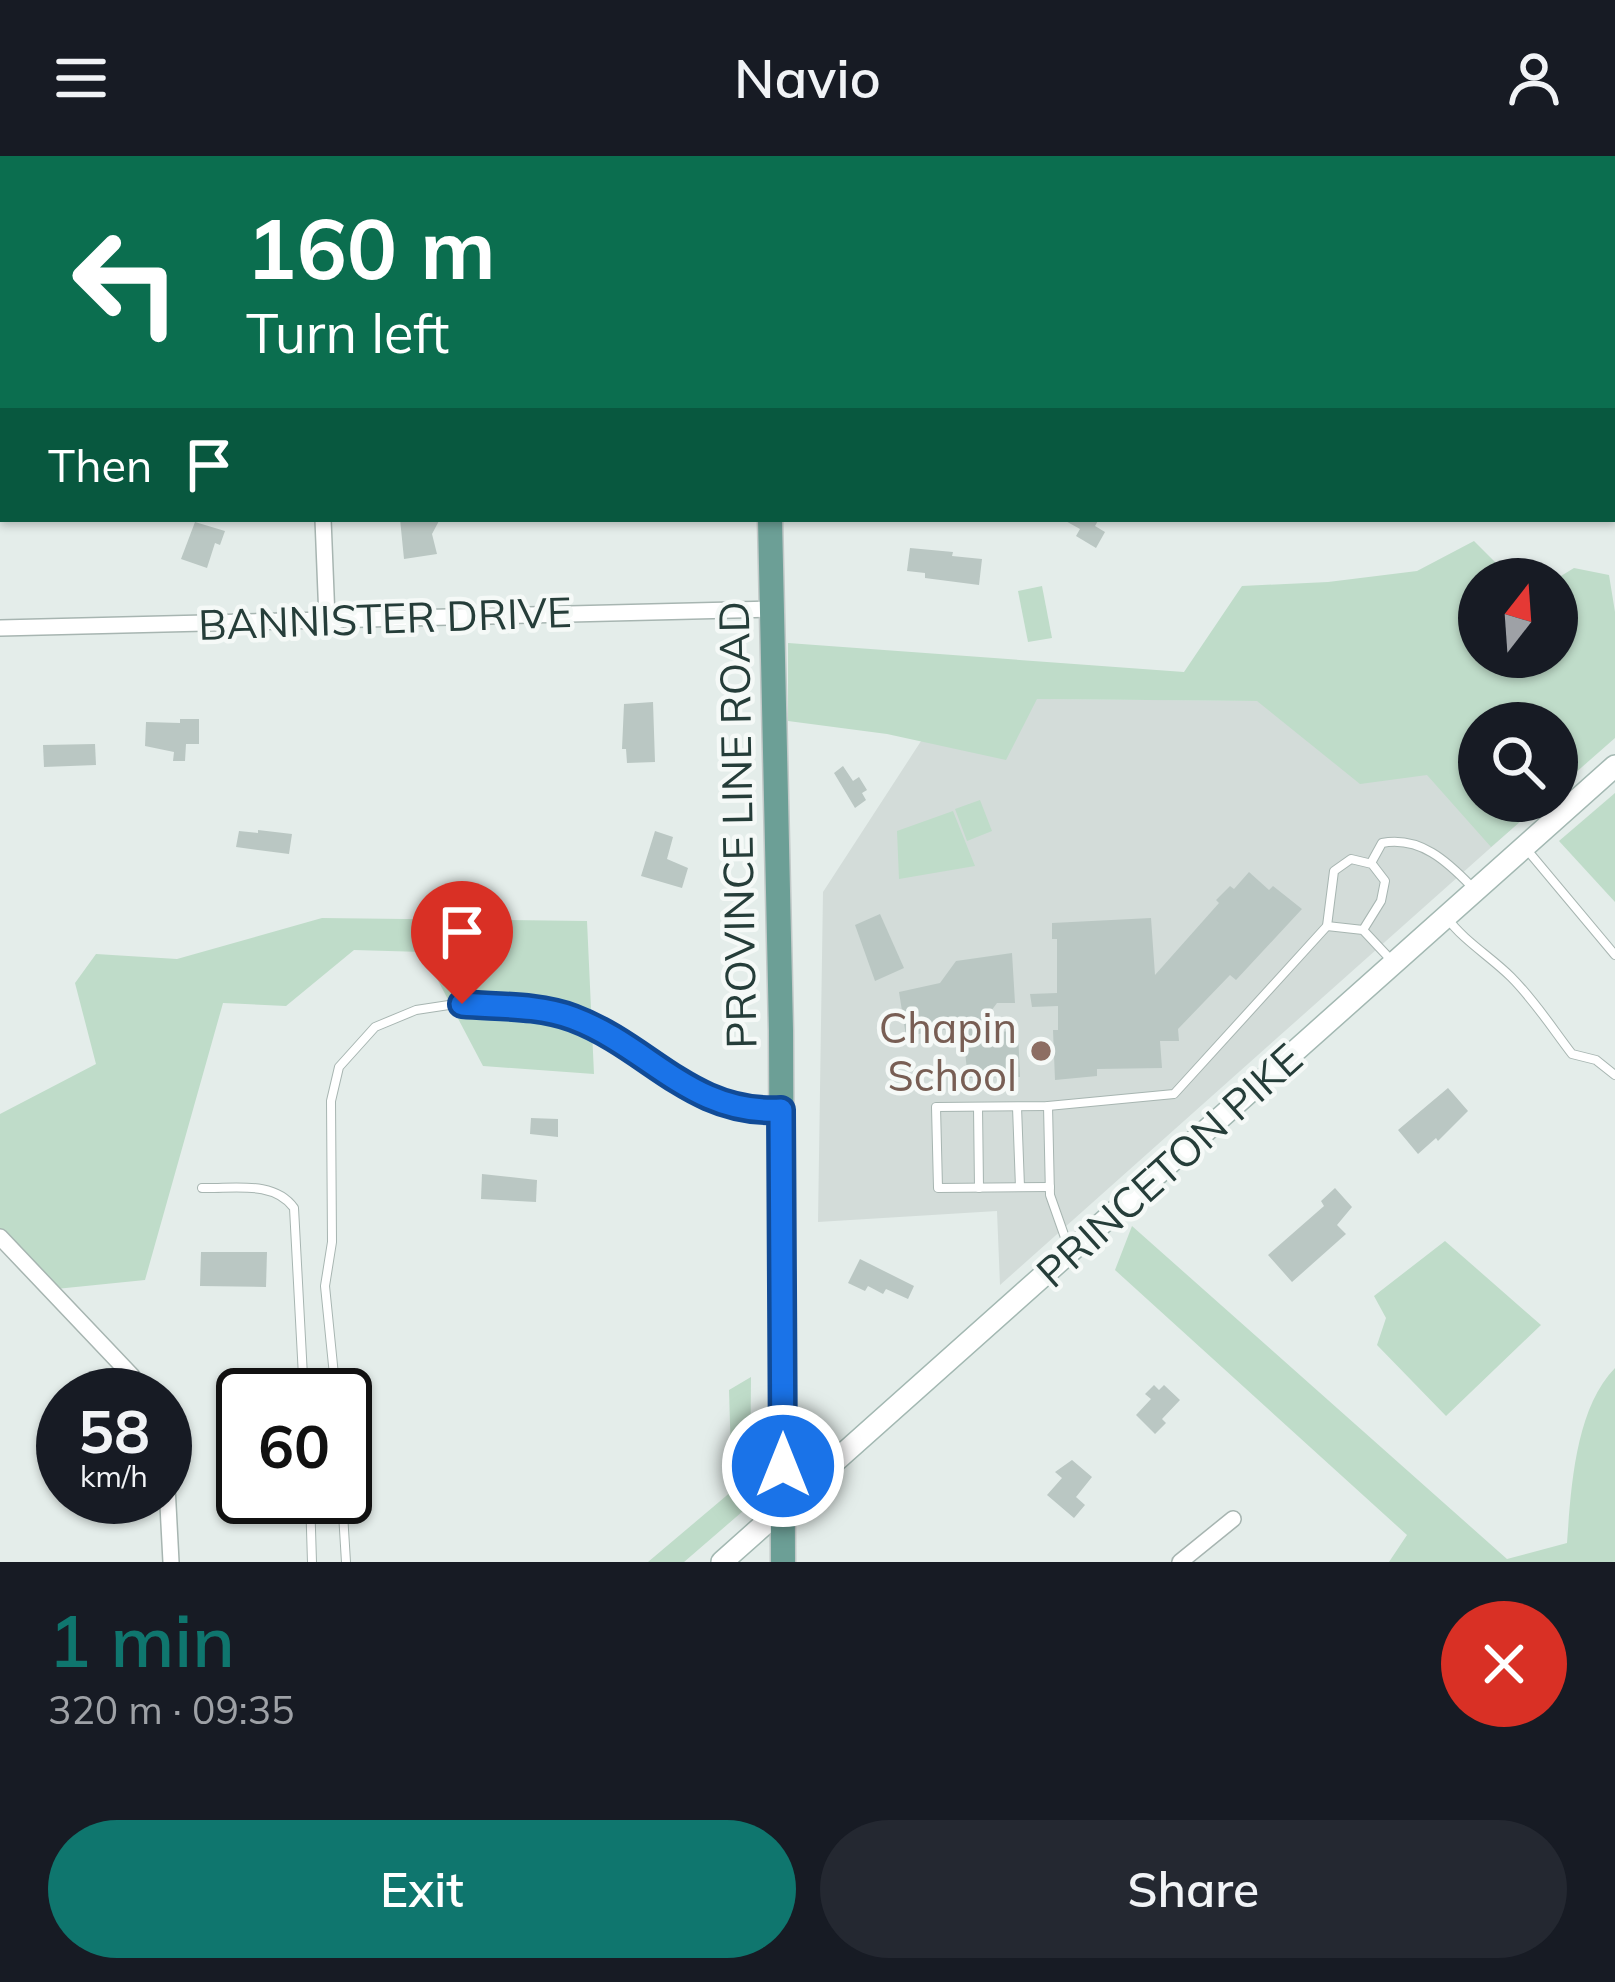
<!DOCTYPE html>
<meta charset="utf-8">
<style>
:root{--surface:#171b24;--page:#242831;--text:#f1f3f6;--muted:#9ea1a6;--accent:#0f766e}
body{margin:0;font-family:Mulish,sans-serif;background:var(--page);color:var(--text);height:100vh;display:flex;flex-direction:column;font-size:45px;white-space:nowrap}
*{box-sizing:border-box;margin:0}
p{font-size:39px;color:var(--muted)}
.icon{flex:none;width:66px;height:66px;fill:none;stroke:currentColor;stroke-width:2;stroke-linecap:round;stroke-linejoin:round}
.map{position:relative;height:1406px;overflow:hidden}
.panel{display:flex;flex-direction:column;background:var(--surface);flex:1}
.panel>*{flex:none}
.guide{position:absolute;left:0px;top:0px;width:1617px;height:366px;box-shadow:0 3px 9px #0004;background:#0b6e4f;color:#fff;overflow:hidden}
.needle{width:78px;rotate:17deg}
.tools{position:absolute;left:1458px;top:402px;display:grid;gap:24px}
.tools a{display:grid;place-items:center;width:120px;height:120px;border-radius:50%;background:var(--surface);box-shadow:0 3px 9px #0004;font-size:60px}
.speed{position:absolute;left:36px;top:1212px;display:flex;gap:24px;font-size:60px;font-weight:700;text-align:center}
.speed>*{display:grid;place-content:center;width:156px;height:156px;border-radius:50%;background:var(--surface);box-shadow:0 3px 9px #0004;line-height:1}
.speed small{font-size:30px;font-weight:400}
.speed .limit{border:6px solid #111;border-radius:18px;background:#fff;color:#111}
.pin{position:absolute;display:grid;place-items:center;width:102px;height:102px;color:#fff;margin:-123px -51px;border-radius:50% 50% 50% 0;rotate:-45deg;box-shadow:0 0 12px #0007}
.pin .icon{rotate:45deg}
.me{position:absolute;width:132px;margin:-66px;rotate:0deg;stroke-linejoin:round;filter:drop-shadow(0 0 9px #0008)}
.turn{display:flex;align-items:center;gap:42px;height:252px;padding:0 48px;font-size:54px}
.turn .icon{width:156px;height:156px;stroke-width:2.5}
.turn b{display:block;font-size:84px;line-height:102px}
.then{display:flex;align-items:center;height:114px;padding:0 48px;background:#0003;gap:24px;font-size:45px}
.round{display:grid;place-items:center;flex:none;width:126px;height:126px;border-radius:63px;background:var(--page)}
.overview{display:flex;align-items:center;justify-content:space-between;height:204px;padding:0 48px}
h1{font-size:72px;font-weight:600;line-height:90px;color:var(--accent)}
.primary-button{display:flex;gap:24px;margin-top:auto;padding:24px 48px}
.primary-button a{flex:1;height:138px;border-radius:72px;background:var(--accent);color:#fff;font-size:48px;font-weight:600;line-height:138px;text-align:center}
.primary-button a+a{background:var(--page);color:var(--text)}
header{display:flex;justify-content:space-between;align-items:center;height:156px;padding:0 48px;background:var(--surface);font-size:54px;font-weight:600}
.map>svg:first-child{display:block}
</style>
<header><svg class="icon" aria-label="menu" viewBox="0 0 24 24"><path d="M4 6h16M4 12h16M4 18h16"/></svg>Navio<svg class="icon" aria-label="person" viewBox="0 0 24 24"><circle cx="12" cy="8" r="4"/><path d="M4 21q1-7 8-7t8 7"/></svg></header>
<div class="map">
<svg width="1615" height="1406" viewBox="0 0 1615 1406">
<rect width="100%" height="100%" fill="#e4edea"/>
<path fill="#d3dcd9" d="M 949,542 L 1470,547 L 1479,567 L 1479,645 L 1543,645 L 1000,1129 L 997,1055 L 818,1066 L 823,736 Z"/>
<g fill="#bfdcc9">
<path d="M 1474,385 L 1512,423 L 1479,423 L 1479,501 L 1557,501 L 1556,423 L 1574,412 L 1609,419 L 1615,456 L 1615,582 L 1557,633 L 1557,567 L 1479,567 L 1479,645 L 1544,645 L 1491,691 L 1427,619 L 1360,628 L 1257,545 L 1037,543 L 1006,604 L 887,578 L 788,565 L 788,487 L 1184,516 L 1242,430 L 1328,426 L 1417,415 Z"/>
<path d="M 1042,430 L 1052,482 L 1028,486 L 1018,435 Z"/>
<path d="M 1615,637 L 1615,746 L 1559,685 Z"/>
<path d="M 980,644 L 992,675 L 967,685 L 955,653 Z"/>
<path d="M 953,655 L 975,710 L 899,723 L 897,675 Z"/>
<path d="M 322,762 L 587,765 L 594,918 L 483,910 L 423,796 L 354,794 L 286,850 L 223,847 L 145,1124 L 56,1133 L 0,1078 L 0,958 L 96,908 L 75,827 L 96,798 L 177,803 Z"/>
<path d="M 1132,1070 L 1507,1403 L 1567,1387 C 1571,1333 1575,1253 1615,1212 L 1615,1406 L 1389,1406 L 1407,1379 L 1115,1114 Z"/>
<path d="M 1445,1085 L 1541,1169 L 1446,1260 L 1377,1189 L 1386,1162 L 1374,1140 Z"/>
<path d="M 751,1221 L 750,1349 L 684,1406 L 648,1406 L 732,1335 L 729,1234 Z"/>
</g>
<g fill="#bac7c3">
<path d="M 400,363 L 440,363 L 432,378 L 437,398 L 404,403 Z"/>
<path d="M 1062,363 L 1099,363 L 1095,370 L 1105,376 L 1096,392 L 1076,380 L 1080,373 Z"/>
<path d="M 195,366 L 225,375 L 220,389 L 215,387 L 207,412 L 181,403 Z"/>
<path d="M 910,392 L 953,396 L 952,400 L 982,403 L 979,429 L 925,422 L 925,417 L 907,415 Z"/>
<path d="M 653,546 L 655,606 L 627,607 L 626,593 L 622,593 L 624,548 Z"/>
<path d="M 180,563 L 199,563 L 199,588 L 186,588 L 185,605 L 173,605 L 174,596 L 145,590 L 146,566 L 180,567 Z"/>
<path d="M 95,588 L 96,609 L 44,611 L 43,589 Z"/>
<path d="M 843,610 L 853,625 L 859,621 L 867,634 L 862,637 L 866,644 L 855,652 L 834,617 Z"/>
<path d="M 258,674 L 292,678 L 289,698 L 236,691 L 239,675 L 258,677 Z"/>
<path d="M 655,675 L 673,681 L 667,703 L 688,712 L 682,732 L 641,720 Z"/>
<path d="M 1249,716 L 1269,734 L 1273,730 L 1302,753 L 1236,824 L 1230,819 L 1178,873 L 1179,885 L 1160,885 L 1162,912 L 1097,913 L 1097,920 L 1055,924 L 1053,874 L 1058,874 L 1058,850 L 1032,851 L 1030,838 L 1057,837 L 1057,783 L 1052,783 L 1052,767 L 1151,762 L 1155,819 L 1219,747 L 1216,744 L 1230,730 L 1234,733 Z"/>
<path d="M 880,758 L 904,812 L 875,825 L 855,769 Z"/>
<path d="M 1012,797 L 1015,847 L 997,847 L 988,859 L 991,876 L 1018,875 L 1020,921 L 968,922 L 962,871 L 906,880 L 899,836 L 940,827 L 956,805 Z"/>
<path d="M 1448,932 L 1468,955 L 1438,985 L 1436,982 L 1418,998 L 1398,974 Z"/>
<path d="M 531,962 L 558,963 L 558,981 L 530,978 Z"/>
<path d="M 482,1018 L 537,1024 L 536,1046 L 481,1043 Z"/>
<path d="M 1335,1032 L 1352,1051 L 1337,1069 L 1346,1078 L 1292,1126 L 1268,1099 L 1324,1050 L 1321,1045 Z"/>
<path d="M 201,1096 L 267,1096 L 266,1131 L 200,1130 Z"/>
<path d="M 860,1103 L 914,1130 L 908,1143 L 886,1133 L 883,1138 L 868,1130 L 865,1135 L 848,1127 Z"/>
<path d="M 1154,1229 L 1159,1234 L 1164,1229 L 1180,1244 L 1162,1263 L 1166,1267 L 1155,1278 L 1136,1259 L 1151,1243 L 1145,1238 Z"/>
<path d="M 1072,1304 L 1092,1321 L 1076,1341 L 1085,1349 L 1074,1362 L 1047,1339 L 1062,1322 L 1055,1316 Z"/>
</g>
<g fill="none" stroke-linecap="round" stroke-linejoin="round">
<defs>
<g id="service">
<path d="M 1528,695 L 1615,799"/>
<path d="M 1371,707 L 1382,687 C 1420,680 1447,705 1472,731"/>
<path d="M 1447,762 C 1464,785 1491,801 1511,821 C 1535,845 1552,872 1572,898 L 1596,904 L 1615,919"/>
<path d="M 1327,770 L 1363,774 L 1393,806"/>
<path d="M 1048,950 L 1050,1039 L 1068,1090"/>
<path d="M 978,951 L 979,1032"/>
<path d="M 1017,951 L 1020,1031"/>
<path d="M 1050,1031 L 938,1032 L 936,951 L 1048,950 L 1174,938 L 1327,770 L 1334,715 L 1351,703 L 1372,708 L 1385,725 L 1381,745 L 1363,774"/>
<path d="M 202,1032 C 233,1033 274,1024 294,1052 L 304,1239"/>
<path d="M 336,1239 L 325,1130 L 332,1086 L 331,945 L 339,911 L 375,871 L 416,854 L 462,847 L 560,858 L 594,872 L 702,941 L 730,952 L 775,955"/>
<path d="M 310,1341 L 312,1406"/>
<path d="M 342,1341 L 346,1406"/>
</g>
<g id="minor">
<path d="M 315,0 L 315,3"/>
<path d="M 1606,0 L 1609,3"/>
<path d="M 1043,3 L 1043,0"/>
<path d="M 323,363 L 327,463"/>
<path d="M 0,472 L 770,453"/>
<path d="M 0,1081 L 132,1220 L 145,1239"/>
<path d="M 165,1292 L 171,1406"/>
<path d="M 1180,1406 L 1233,1363"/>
</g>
<path id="secondary" d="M 722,1406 L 1615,610"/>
<g id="primary">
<path d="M 760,0 L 761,3"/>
<path d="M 770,363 L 781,875 L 783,1406"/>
</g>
</defs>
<use href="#service" stroke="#a7b5b1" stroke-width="10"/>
<use href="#minor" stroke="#a7b5b1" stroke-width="18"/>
<use href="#secondary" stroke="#a3b8b2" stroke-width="24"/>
<use href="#primary" stroke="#c2c9c8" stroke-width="27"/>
<use href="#service" stroke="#fff" stroke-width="8"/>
<use href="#minor" stroke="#fff" stroke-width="15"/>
<use href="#secondary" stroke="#fff" stroke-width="21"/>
<use href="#primary" stroke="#6c9f96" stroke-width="24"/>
</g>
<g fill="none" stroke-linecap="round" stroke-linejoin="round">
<defs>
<path id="route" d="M 462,848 C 498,851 538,849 573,862 C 650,891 691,959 781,954 L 783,1310"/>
</defs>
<use href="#route" stroke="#114b97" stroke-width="30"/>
<use href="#route" stroke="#1a73e8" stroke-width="21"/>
</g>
<circle fill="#8d6e63" stroke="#f5f9f7" stroke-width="4.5" cx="1041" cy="895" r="12"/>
<g text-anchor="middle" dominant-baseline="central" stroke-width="9" stroke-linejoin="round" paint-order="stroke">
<g font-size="42" fill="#253d39" stroke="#f5f9f7">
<text transform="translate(385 462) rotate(-2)">BANNISTER DRIVE</text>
<text transform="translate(737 669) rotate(-91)">PROVINCE LINE ROAD</text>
<text transform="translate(1169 1009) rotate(-42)">PRINCETON PIKE</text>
</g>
<g font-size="42" fill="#785e54" stroke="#f5f9f7" text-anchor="end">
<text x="1017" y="871">Chapin<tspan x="1017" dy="48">School</tspan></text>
</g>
</g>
</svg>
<div class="tools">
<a><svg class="needle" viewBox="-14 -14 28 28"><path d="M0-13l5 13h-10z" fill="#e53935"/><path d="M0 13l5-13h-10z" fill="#9ea1a6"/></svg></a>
<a><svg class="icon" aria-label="search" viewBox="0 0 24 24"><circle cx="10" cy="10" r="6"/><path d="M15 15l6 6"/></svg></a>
</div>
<div class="speed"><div>58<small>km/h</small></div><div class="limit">60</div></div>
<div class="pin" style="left:462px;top:848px;background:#d93025"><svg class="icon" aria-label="arrive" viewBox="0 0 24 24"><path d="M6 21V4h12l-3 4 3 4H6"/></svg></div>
<svg class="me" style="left:783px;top:1310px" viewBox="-20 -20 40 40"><circle r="17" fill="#1a73e8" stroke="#fff" stroke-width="3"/><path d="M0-11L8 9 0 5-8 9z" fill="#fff"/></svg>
<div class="guide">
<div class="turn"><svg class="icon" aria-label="left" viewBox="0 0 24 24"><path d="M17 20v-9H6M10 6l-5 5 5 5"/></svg><div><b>160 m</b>Turn left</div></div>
<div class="then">Then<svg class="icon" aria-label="arrive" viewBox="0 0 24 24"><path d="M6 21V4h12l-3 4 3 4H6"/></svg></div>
</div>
</div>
<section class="panel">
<div class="overview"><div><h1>1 min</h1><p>320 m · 09:35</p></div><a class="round" style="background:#d93025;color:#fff"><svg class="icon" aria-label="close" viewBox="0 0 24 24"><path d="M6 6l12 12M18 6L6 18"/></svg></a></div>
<div class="primary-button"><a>Exit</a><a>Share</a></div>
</section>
